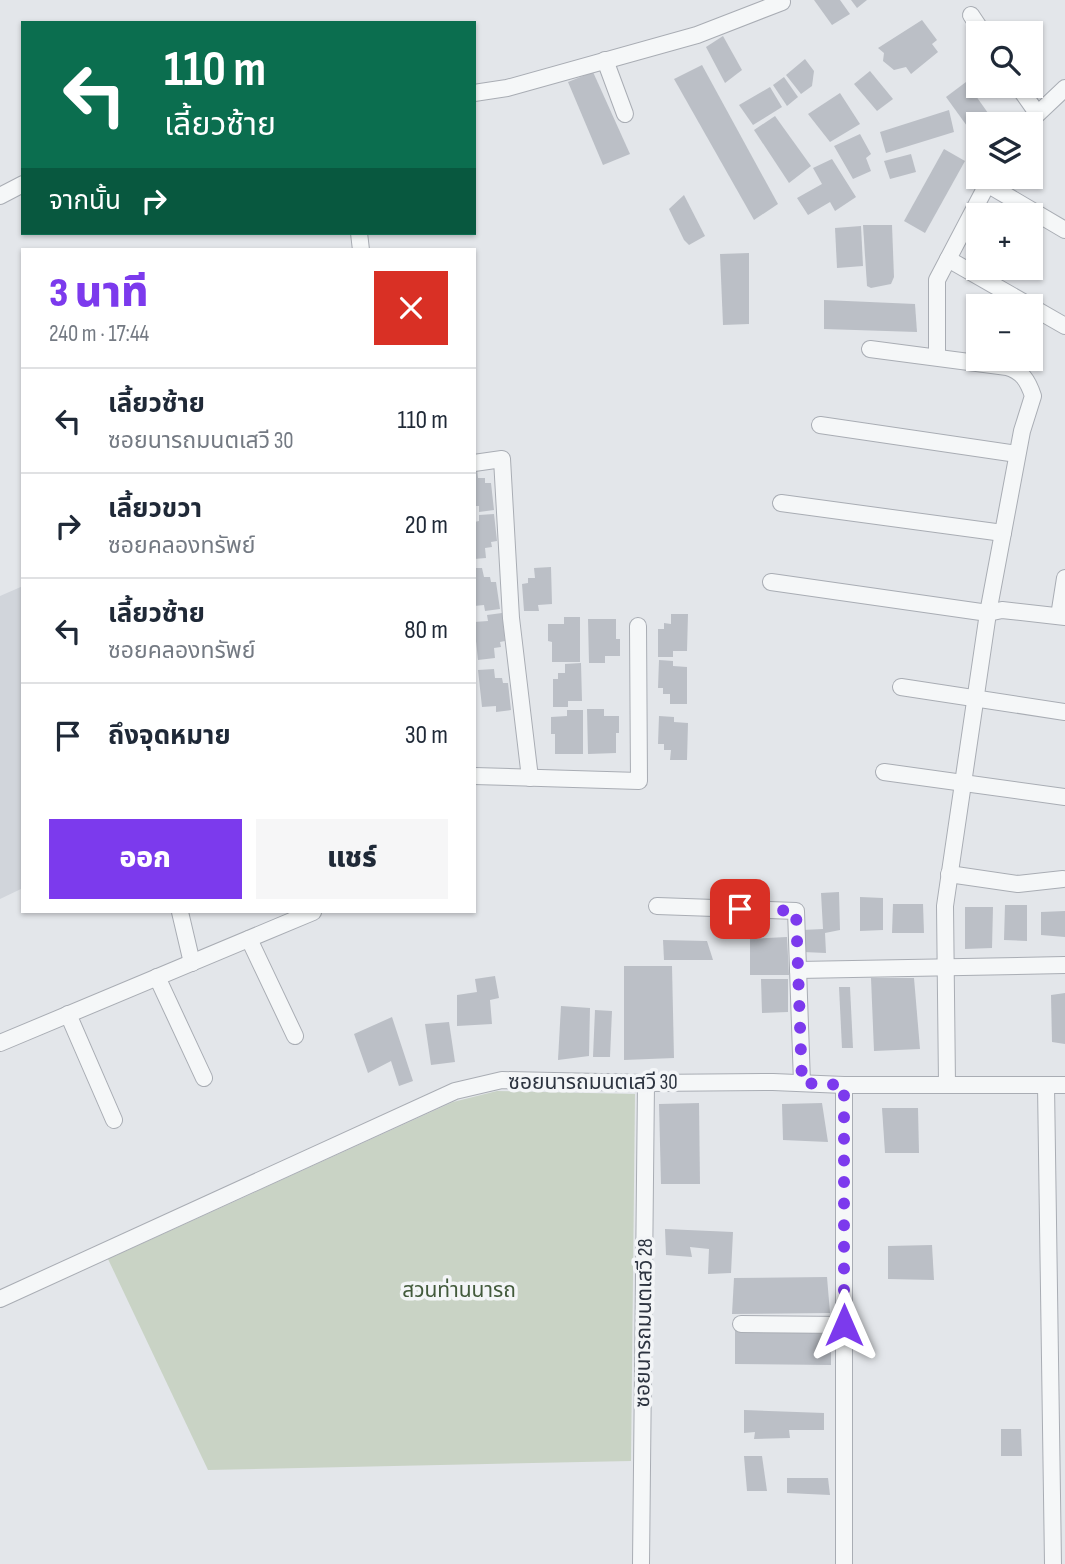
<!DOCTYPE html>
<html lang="th">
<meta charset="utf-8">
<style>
:root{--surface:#fff;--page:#f6f6f7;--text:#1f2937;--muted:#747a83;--line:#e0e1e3;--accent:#7c3aed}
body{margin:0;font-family:"Sofia Sans Condensed","Noto Sans Thai",sans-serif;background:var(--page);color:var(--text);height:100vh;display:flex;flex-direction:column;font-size:26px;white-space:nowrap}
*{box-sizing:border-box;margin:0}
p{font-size:23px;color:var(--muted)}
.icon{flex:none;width:38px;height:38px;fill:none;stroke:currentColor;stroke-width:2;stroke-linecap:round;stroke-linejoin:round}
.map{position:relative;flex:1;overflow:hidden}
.panel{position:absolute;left:21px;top:248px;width:455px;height:665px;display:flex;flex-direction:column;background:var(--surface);border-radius:0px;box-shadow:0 2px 5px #0004}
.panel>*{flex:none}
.banner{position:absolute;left:21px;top:21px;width:455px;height:214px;border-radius:0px;box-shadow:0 2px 5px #0004;background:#0b6e4f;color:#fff;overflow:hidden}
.fabs{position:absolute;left:966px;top:21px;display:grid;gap:14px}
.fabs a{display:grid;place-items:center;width:77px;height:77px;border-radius:0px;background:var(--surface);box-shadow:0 2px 5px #0004;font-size:35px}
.pin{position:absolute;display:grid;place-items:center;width:60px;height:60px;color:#fff;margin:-30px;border-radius:14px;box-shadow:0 4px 10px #0006}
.me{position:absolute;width:77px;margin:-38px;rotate:0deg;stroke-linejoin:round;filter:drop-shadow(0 0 5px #0008)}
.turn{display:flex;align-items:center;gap:24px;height:147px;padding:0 28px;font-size:32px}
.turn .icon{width:91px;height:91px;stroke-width:2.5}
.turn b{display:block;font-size:49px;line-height:60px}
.then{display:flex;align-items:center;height:66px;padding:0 28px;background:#0003;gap:14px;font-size:26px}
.round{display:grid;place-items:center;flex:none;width:74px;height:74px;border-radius:0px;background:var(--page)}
.headline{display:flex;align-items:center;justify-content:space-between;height:119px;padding:0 28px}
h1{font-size:42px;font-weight:800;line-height:52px;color:var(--accent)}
.action{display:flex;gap:14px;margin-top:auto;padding:14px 28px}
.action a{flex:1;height:80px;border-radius:0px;background:var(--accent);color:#fff;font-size:28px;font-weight:800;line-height:80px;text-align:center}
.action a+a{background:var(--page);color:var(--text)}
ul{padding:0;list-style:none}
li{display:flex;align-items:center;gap:21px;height:105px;padding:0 28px;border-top:2px solid var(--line)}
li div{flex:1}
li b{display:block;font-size:26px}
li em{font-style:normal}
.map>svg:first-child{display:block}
</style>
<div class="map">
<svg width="1065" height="1564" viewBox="0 0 1065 1564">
<rect width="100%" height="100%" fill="#e3e6ea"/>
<path fill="#d1d5db" d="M 23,586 L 23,888 L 0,899 L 0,596 Z"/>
<path fill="#c9d3c5" d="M 497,1091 L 635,1094 L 631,1461 L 208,1470 L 108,1259 L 453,1102 Z"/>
<g fill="#bbbfc6">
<path d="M 814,0 L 840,0 L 850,14 L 832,25 Z"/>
<path d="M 851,0 L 867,0 L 857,8 Z"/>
<path d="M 922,20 L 937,40 L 932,44 L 938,52 L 911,74 L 906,67 L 894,70 L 883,61 L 884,53 L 878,48 Z"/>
<path d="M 723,36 L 742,70 L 725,83 L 706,47 Z"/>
<path d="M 805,59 L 814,71 L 812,86 L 801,94 L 786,75 Z"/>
<path d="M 702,65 L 778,204 L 754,220 L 674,79 Z"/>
<path d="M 870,71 L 893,99 L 877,111 L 854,84 Z"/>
<path d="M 593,72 L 630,154 L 603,165 L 568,82 Z"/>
<path d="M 784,77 L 798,97 L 787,106 L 773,85 Z"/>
<path d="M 966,82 L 988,113 L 967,126 L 946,97 Z"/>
<path d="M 770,87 L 782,107 L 753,125 L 739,105 Z"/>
<path d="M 840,93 L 860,124 L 830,142 L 808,114 Z"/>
<path d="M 949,110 L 954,132 L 886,153 L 880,132 Z"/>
<path d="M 775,116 L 811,166 L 789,183 L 754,130 Z"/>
<path d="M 860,134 L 871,154 L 866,158 L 871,171 L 853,179 L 834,146 Z"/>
<path d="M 944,149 L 965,161 L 925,233 L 904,221 Z"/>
<path d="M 911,154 L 916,172 L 890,179 L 884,161 Z"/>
<path d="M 832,159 L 856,197 L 835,211 L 830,202 L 808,215 L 797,198 L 822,184 L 813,168 Z"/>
<path d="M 684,195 L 705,236 L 689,245 L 684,240 L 669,209 Z"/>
<path d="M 863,225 L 892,225 L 894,277 L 891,284 L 871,288 L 867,286 Z"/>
<path d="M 861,226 L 863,266 L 837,268 L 835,228 Z"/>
<path d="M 749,253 L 749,324 L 723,325 L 720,254 Z"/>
<path d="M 824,300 L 915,304 L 917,332 L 824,329 Z"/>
<path d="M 474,469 L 477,469 L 478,478 L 485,478 L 485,483 L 491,483 L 494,510 L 479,512 L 479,506 L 474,506 Z"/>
<path d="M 494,514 L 497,541 L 491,542 L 492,547 L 485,548 L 486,558 L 474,559 L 474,522 L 479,521 L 479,515 Z"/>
<path d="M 551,567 L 552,604 L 538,605 L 539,611 L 524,611 L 522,584 L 528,583 L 528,578 L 535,578 L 534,568 Z"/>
<path d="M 474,568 L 482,568 L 484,577 L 490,577 L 491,582 L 496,582 L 500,609 L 485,611 L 484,605 L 474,606 Z"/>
<path d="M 502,613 L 505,641 L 500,642 L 501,647 L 494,648 L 495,658 L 478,660 L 474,622 L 488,621 L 487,615 Z"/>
<path d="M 671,614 L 688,614 L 687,651 L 673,651 L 673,657 L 658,657 L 658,629 L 664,629 L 664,623 L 671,624 Z"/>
<path d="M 564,617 L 580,617 L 580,662 L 552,662 L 552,642 L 548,641 L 548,624 L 564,624 Z"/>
<path d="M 588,619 L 616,619 L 616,639 L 620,639 L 620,656 L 605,656 L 605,663 L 589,663 Z"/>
<path d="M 659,660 L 673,661 L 673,666 L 687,667 L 687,704 L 670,704 L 670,694 L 663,694 L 663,688 L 658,688 Z"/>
<path d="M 581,663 L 582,701 L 568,701 L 568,707 L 553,707 L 553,679 L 558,679 L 558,673 L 565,673 L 565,664 Z"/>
<path d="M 494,669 L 495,678 L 502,678 L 503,683 L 508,683 L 511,710 L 496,712 L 496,706 L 482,707 L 478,670 Z"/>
<path d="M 587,709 L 604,709 L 604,716 L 619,716 L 619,733 L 616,733 L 616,753 L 588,754 Z"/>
<path d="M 567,710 L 583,710 L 583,754 L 555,754 L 555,734 L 551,734 L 551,717 L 567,716 Z"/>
<path d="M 659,716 L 674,717 L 674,722 L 688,723 L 687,760 L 670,760 L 671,750 L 664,750 L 664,744 L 658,744 Z"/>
<path d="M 839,892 L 840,930 L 825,933 L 826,953 L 803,952 L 802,930 L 823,929 L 821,893 Z"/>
<path d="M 860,897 L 883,898 L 883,930 L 860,931 Z"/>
<path d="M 893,904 L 923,904 L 924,933 L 892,933 Z"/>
<path d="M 1005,905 L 1027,905 L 1027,941 L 1004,940 Z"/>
<path d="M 965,907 L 993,907 L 992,948 L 965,949 Z"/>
<path d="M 1065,911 L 1065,937 L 1041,935 L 1041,912 Z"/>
<path d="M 787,937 L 789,975 L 750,975 L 750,939 Z"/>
<path d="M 663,940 L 707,941 L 713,960 L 664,960 Z"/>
<path d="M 624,966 L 672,966 L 674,1058 L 624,1060 Z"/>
<path d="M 495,976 L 499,998 L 490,1000 L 492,1024 L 457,1026 L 457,995 L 477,992 L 475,979 Z"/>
<path d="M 871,978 L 914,978 L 920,1049 L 874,1051 Z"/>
<path d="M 761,979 L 788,979 L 788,1012 L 762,1013 Z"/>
<path d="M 839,987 L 850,987 L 853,1048 L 842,1048 Z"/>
<path d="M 1065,993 L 1065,1044 L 1052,1042 L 1051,995 Z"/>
<path d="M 561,1006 L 590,1008 L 589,1056 L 558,1060 Z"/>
<path d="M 595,1010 L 612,1011 L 610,1057 L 593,1057 Z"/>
<path d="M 392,1017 L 413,1081 L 399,1086 L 391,1061 L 368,1073 L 354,1034 Z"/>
<path d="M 449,1022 L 455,1062 L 431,1065 L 425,1024 Z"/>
<path d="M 699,1103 L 700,1184 L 661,1184 L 659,1104 Z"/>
<path d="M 822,1103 L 828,1142 L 783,1140 L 782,1104 Z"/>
<path d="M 882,1108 L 918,1108 L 919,1153 L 885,1153 Z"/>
<path d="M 665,1229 L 733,1232 L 731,1273 L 708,1274 L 709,1249 L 690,1247 L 692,1257 L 666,1255 Z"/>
<path d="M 932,1245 L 934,1280 L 888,1279 L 888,1246 Z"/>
<path d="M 827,1277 L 830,1313 L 732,1314 L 734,1278 Z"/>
<path d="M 735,1329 L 831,1334 L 831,1365 L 735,1364 Z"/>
<path d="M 744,1410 L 824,1413 L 824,1430 L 789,1430 L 790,1438 L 754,1439 L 755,1432 L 744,1433 Z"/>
<path d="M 1001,1429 L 1021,1429 L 1022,1456 L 1001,1456 Z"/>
<path d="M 744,1456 L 762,1456 L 767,1491 L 747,1491 Z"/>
<path d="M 787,1478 L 828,1478 L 830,1495 L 787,1493 Z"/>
</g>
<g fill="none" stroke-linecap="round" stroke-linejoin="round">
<defs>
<g id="minor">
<path d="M 971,15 L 983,33"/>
<path d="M 605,60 L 625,114"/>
<path d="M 1018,86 L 1037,113"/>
<path d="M 474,93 L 507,88 L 697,35 L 782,2 L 781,0"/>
<path d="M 1027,124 L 1065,88"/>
<path d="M 987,184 L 1065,230"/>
<path d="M 0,196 L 23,184"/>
<path d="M 359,233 L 361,250"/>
<path d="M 948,259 L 1065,326"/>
<path d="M 870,349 L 1007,367 C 1022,371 1028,381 1033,396 L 1022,431 L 988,613 L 945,906 L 947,1084"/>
<path d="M 937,357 L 937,280 L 991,177"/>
<path d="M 820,425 L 1017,454"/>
<path d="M 474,463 L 502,459 L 511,618 L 530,778"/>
<path d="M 781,503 L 1003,533"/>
<path d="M 771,582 L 988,613 L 1002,610 L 1065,617"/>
<path d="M 1059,616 L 1065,578"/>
<path d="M 901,687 L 1065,712"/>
<path d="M 884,772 L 1065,797"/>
<path d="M 474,776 L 639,781 L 638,626"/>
<path d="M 949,874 L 1018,884 L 1063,879"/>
<path d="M 657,906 L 796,911 L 802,1083"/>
<path d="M 180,912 L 192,963"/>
<path d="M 249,939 L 295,1036"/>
<path d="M 798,970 L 1065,965"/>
<path d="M 157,977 L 204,1078"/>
<path d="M 68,1014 L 114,1120"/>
<path d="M 0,1043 L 313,912"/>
<path d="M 844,1085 L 844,1564"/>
<path d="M 1046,1085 L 1053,1564"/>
<path d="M 0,1299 L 455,1091 L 502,1080 L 646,1083 L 773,1082 L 844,1085 L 1065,1085"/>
<path d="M 741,1324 L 844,1325"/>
<path d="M 641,1564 L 646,1083"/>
</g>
</defs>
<use href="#minor" stroke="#a9adb4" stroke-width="18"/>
<use href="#minor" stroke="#f5f7f8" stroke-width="16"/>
</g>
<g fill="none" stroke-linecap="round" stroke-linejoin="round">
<path stroke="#7c3aed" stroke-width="12" stroke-dasharray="0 21.6" d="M 740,909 L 796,911 L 802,1083 L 844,1085 L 844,1325"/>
</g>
<g text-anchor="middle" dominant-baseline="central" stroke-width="7" stroke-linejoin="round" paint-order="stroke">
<g font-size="21" fill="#2d3440" stroke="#f3f5f7">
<text x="593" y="1082">ซอยนารถมนตเสวี 30</text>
<text transform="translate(644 1323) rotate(-89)">ซอยนารถมนตเสวี 28</text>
</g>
<g font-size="21" fill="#425a3b" stroke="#f3f5f7">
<text x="459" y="1290">สวนท่านนารถ</text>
</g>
</g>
</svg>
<div class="fabs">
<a><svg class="icon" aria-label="search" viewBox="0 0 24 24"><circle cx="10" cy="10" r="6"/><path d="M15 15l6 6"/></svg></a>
<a><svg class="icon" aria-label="layers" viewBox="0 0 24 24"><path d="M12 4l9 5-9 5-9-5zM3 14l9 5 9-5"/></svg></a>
<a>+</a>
<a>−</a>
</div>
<div class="pin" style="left:740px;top:909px;background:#d93025"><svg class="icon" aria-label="arrive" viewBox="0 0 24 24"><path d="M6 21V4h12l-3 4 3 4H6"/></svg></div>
<svg class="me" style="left:844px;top:1325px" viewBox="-20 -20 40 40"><path d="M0-17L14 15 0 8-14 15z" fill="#7c3aed" stroke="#fff" stroke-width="4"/></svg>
<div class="banner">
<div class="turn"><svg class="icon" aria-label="left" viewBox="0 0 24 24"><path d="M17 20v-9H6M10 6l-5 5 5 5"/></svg><div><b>110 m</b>เลี้ยวซ้าย</div></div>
<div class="then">จากนั้น<svg class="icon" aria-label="right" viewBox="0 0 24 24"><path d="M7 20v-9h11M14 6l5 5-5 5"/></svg></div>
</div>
<section class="panel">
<div class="headline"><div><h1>3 นาที</h1><p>240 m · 17:44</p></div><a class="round" style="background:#d93025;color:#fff"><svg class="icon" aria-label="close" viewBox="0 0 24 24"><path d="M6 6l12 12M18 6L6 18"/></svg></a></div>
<ul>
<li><svg class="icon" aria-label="left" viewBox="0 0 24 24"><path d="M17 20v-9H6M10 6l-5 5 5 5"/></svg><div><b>เลี้ยวซ้าย</b><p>ซอยนารถมนตเสวี 30</p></div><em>110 m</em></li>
<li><svg class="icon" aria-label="right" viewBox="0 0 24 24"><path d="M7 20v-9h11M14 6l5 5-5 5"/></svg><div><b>เลี้ยวขวา</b><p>ซอยคลองทรัพย์</p></div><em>20 m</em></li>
<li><svg class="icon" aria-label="left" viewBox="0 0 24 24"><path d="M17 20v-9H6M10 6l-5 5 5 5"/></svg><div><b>เลี้ยวซ้าย</b><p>ซอยคลองทรัพย์</p></div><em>80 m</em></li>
<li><svg class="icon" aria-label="arrive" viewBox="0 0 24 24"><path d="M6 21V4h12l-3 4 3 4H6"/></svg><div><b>ถึงจุดหมาย</b></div><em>30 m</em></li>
</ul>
<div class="action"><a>ออก</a><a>แชร์</a></div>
</section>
</div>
